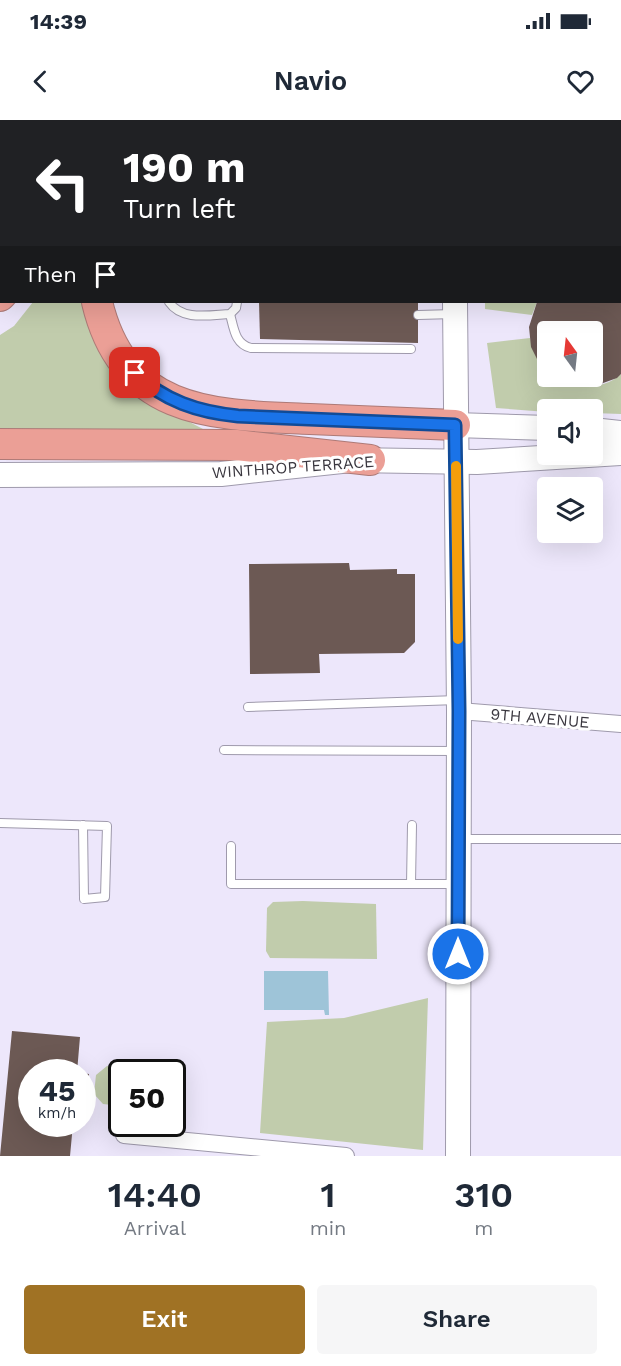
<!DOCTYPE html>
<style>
:root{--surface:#fff;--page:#f6f6f7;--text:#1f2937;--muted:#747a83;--accent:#a07224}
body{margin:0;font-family:"Work Sans",sans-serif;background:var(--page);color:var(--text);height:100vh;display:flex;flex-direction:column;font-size:22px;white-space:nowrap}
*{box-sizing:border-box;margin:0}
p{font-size:20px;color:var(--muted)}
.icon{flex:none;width:33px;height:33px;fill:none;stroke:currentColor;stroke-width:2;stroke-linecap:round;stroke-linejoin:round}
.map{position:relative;height:1036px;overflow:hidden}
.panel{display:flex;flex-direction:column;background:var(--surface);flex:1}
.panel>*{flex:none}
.hud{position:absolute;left:0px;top:0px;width:621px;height:183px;box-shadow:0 6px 24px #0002;background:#202124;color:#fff;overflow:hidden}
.needle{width:39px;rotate:345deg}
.controls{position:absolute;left:537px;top:201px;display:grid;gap:12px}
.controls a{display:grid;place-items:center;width:66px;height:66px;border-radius:6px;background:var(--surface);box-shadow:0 6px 24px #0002;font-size:30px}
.speed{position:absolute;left:18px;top:939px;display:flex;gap:12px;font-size:30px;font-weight:700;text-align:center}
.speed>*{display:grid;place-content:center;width:78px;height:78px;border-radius:50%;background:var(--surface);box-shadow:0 6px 24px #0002;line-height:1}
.speed small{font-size:15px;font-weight:400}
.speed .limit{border:3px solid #111;border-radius:9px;background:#fff;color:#111}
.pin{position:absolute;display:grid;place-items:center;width:51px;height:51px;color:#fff;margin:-26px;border-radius:12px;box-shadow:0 3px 9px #0006}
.me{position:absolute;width:66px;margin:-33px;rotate:0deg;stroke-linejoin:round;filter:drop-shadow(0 0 4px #0008)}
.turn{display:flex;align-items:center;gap:21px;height:126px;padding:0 24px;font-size:27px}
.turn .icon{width:78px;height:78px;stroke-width:2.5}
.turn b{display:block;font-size:42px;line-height:51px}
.then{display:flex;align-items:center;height:57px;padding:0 24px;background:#0003;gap:12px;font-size:22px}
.eta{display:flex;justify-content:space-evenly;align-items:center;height:102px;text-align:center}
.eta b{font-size:36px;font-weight:600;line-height:42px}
.action{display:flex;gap:12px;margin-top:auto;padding:12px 24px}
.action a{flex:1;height:69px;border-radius:6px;background:var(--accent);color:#fff;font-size:24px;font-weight:600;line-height:69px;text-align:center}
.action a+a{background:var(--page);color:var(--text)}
.status{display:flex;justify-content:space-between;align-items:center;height:42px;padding:0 30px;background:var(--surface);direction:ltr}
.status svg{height:16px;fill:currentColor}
header{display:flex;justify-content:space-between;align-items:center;height:78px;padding:0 24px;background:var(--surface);font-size:27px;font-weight:600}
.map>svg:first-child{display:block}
</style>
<div class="status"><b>14:39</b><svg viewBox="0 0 49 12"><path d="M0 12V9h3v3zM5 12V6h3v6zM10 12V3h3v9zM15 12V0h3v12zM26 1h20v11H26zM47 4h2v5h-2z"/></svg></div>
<header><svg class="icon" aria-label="back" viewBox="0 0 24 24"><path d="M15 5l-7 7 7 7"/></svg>Navio<svg class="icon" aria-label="heart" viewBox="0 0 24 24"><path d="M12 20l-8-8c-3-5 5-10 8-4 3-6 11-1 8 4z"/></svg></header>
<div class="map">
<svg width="621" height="1036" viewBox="0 0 621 1036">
<rect width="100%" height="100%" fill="#ede7fb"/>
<g fill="#c1ccac">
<path d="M 33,182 L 82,182 L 103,236 L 147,280 L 203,309 L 0,311 L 0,215 L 14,206 Z"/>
<path d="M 485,182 L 537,182 L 532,195 L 485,189 Z"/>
<path d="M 530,218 L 540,245 L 547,253 L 548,256 C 555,257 558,261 565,264 C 582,270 608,267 621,254 L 621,294 L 593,293 L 592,290 L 548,290 L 547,292 L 496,288 L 487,223 Z"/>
<path d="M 303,781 L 376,784 L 377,839 L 270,838 L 266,831 L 267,788 L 273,782 Z"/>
<path d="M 428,878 L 423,1030 L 260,1013 L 267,902 L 344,898 Z"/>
<path d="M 107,946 L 142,949 L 145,952 L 122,952 L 121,986 L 103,984 L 94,974 L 96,955 Z"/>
</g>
<path fill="#9ec4d8" d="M 264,851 L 328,851 L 329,895 L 325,895 L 324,890 L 264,890 Z"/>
<g fill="#6c5954">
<path d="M 259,182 L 418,182 L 418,223 L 260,219 Z"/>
<path d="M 537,182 L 621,182 L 621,254 L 617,258 L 592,267 L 566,264 L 553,256 L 592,256 L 592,212 L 548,212 L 548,253 L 540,245 L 531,227 L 529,207 Z"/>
<path d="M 349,443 L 350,450 L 397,449 L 397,454 L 415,454 L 415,522 L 404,533 L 319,534 L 320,553 L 250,554 L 249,444 Z"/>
<path d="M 12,911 L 80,917 L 77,952 L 32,952 L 32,1004 L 73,1004 L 70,1036 L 0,1036 Z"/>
<path d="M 82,953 L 89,954 L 85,1002 L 82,1002 Z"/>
</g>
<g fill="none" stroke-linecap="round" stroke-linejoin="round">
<defs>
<g id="lane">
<path d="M 235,2 L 235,0"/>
<path d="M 169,182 C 182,201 209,195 230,194 L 236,188 L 237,182"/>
<path d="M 230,194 C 234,209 235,224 251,228 L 411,229"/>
<path d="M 418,195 L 454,194"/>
<path d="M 248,587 L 458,580"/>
<path d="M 224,630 L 458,631"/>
<path d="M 0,703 L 107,706 L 105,777 L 84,779 L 83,705"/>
<path d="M 462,719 L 621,719"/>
<path d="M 231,726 L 231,764 L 458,764"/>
<path d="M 411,764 L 412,705"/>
</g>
<g id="street">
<path d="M 459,591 L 621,604"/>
<path d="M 124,1015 L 346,1036"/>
</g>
<g id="secondary">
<path d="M 454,0 L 454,2"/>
<path d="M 455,182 L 459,591 L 458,1036"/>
<path d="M 455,305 L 548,308"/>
<path d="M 592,310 L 621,313"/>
<path d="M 0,355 L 221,354 L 351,340 L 477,342 L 621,333"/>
</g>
<g id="highway">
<path d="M 31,2 L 31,0"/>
<path d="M 97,2 L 97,0"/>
<path d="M 0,74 L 2,72"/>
<path d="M 0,176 L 2,174"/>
<path d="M 97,182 C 124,296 214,295 310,299 C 358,301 407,303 455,305"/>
<path d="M 0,324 L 236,325 L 370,340"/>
</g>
</defs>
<use href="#lane" stroke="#9f9aac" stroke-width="10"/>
<use href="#street" stroke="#9f9aac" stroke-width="18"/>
<use href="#secondary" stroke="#9f9aac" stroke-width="26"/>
<use href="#highway" stroke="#ad7a77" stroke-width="32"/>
<use href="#lane" stroke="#fff" stroke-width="8"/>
<use href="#street" stroke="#fff" stroke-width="16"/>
<use href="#secondary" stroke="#fff" stroke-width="24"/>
<use href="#highway" stroke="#eb9f96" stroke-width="30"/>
</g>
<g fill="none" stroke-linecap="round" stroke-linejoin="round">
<defs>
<path id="route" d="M 135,253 C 164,281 198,292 238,296 L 455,305 L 459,591 L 458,834"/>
</defs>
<use href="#route" stroke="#114b97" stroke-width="15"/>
<use href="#route" stroke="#1a73e8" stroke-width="10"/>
<path stroke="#f59e0b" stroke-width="10" d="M 456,346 L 458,519"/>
</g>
<g text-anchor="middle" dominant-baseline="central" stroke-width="6" stroke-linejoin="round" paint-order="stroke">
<g font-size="16" fill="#39363e" stroke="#fff">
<text transform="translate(293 347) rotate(-4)">WINTHROP TERRACE</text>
<text transform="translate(540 598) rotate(5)">9TH AVENUE</text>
</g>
</g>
</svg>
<div class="controls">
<a><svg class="needle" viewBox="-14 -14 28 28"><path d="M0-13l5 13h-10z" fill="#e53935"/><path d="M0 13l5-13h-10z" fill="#747a83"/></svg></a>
<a><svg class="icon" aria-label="sound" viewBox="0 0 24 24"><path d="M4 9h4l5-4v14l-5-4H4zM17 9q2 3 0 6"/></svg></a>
<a><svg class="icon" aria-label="layers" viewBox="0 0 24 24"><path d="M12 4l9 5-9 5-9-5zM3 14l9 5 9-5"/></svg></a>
</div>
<div class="speed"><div>45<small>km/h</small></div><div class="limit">50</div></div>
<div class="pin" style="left:135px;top:253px;background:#d93025"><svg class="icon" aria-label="arrive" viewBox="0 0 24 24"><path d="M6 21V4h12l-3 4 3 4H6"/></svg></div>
<svg class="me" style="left:458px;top:834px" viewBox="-20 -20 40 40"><circle r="17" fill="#1a73e8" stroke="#fff" stroke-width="3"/><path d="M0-11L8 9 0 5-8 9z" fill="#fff"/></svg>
<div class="hud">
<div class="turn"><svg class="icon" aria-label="left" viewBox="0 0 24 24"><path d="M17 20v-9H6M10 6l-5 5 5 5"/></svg><div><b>190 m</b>Turn left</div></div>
<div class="then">Then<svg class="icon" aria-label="arrive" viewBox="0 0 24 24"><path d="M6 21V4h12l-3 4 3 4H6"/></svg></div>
</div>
</div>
<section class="panel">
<div class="eta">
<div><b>14:40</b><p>Arrival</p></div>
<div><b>1</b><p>min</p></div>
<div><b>310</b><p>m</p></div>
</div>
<div class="action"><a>Exit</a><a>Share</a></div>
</section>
